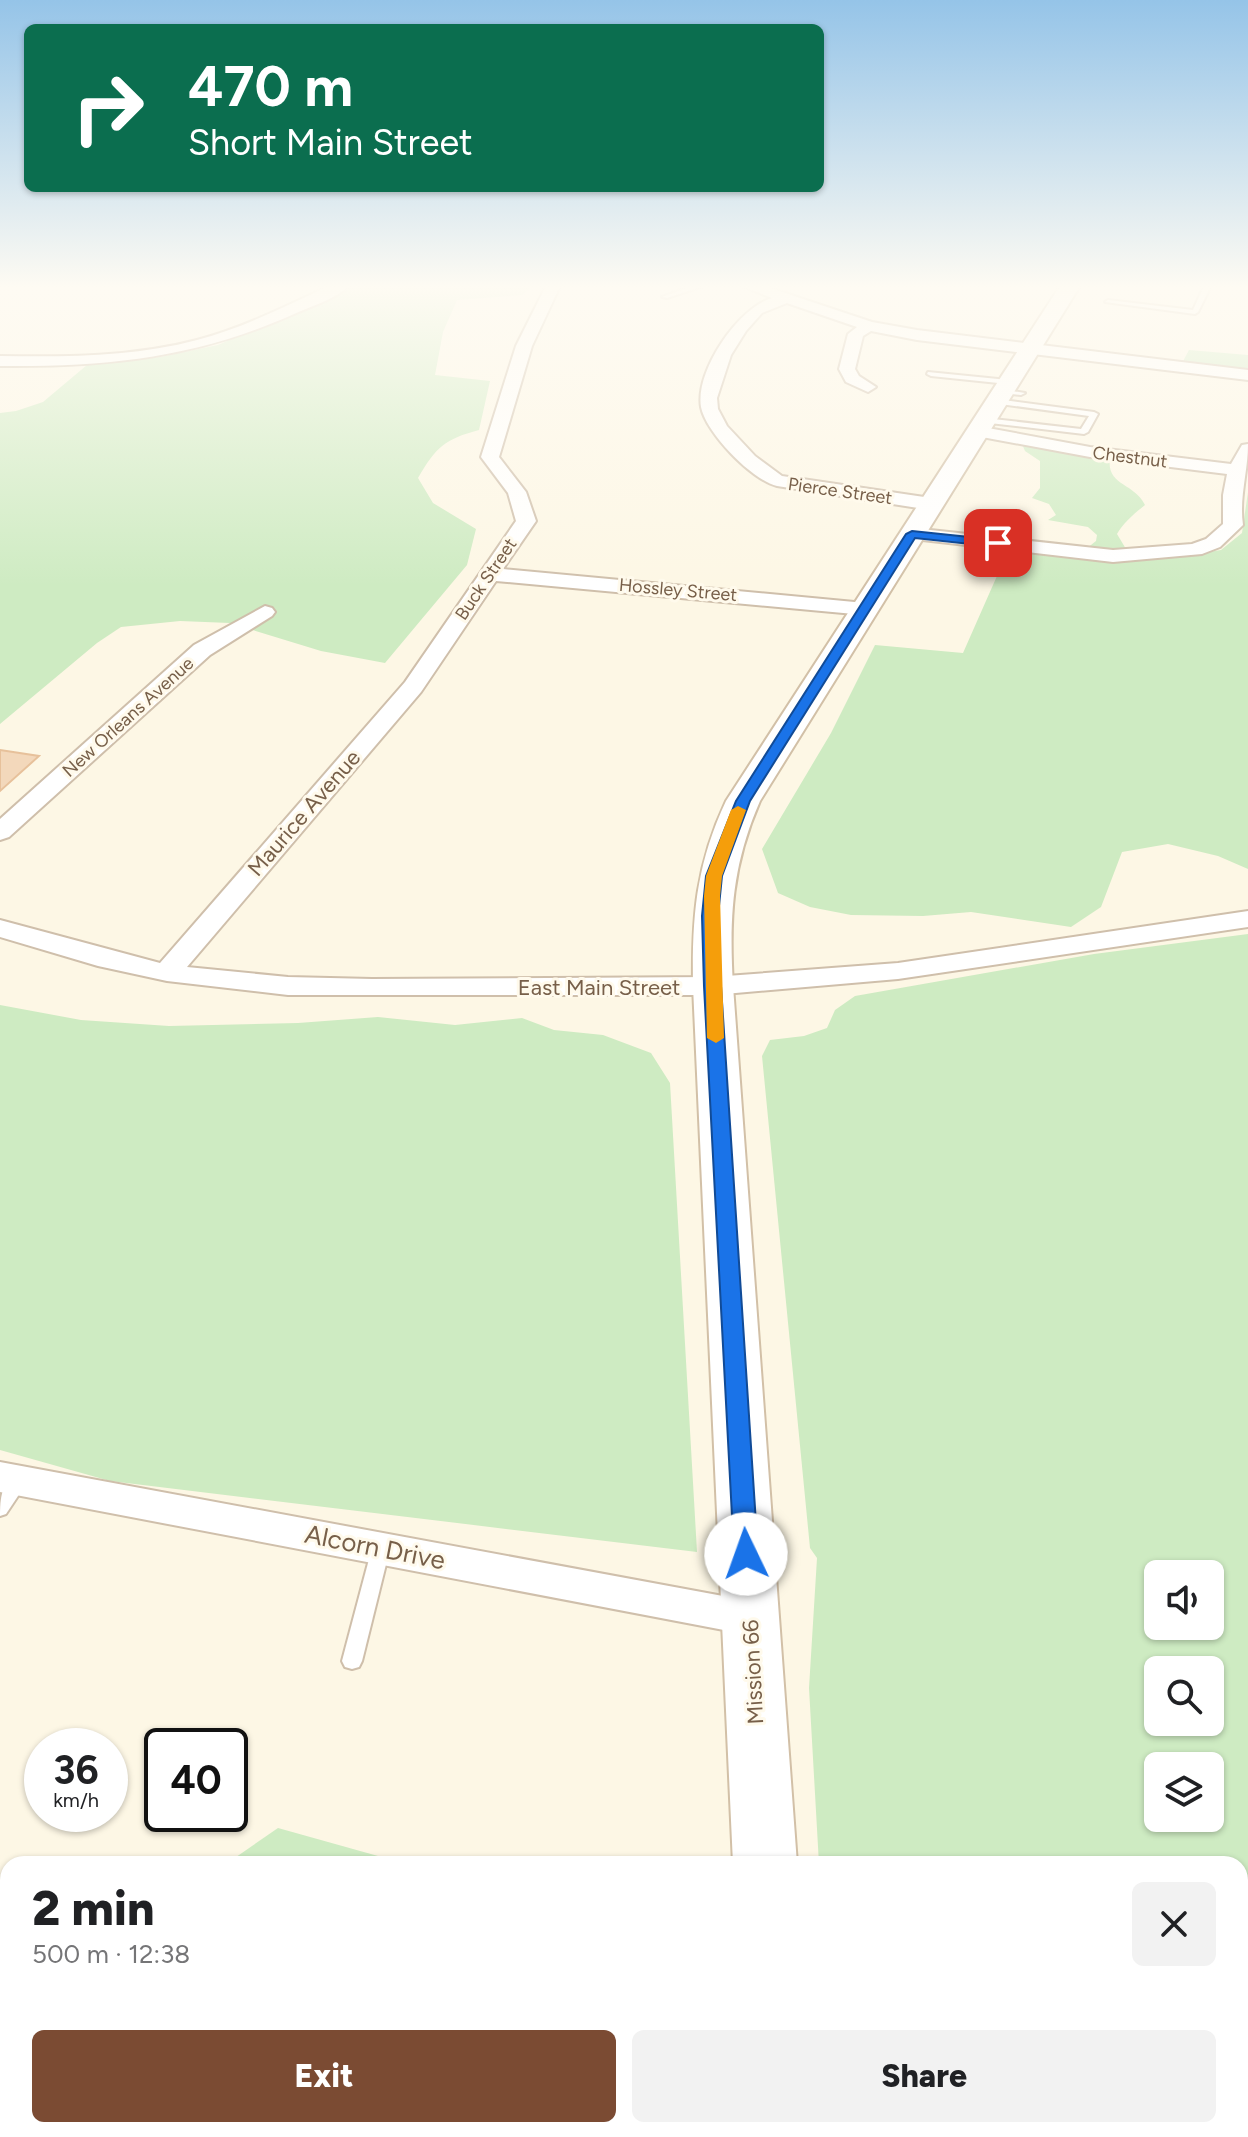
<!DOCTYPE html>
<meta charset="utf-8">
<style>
:root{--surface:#fff;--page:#f2f2f2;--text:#202124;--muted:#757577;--accent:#7b4b33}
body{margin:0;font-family:Figtree,sans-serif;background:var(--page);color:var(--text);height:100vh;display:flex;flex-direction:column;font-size:30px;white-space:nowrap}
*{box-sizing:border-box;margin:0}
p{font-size:26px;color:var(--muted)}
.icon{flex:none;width:44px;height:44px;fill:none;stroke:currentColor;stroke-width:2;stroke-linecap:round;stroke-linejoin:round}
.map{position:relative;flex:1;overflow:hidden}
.sheet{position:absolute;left:0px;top:1856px;width:1248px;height:282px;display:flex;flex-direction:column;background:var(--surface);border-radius:24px 24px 0 0;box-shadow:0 2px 6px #0004}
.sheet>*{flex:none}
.banner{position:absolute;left:24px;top:24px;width:800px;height:168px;border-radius:12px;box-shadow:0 2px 6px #0004;background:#0b6e4f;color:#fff;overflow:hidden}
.tools{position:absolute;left:1144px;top:1560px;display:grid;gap:16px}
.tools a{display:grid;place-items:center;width:80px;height:80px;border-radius:12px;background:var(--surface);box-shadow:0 2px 6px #0004;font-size:40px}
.speed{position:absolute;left:24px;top:1728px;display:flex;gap:16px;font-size:40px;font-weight:700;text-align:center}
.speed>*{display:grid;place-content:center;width:104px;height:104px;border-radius:50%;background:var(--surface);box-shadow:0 2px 6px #0004;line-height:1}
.speed small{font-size:20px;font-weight:400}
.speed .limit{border:4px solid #111;border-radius:12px;background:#fff;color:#111}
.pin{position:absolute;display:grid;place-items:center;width:68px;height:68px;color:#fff;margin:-34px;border-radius:16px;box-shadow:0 4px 12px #0006}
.me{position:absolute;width:88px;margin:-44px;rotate:357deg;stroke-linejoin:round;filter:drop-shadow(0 0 6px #0008)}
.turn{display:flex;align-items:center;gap:28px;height:168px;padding:0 32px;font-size:36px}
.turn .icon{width:104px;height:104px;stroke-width:2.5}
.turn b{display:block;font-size:56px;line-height:68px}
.round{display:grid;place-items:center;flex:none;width:84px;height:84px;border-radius:12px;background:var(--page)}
.headline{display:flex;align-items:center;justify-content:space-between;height:136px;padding:0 32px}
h1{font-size:48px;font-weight:800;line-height:60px}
.button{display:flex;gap:16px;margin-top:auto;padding:16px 32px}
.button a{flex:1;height:92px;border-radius:12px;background:var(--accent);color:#fff;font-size:32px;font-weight:800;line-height:92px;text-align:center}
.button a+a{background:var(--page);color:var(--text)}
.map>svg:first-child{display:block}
</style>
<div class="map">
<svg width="1248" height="2137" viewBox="0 0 1248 2137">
<rect width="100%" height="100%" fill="#fdf7e5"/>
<g fill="#ceebc2" fill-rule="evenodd">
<path d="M 351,286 L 533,286 L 522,295 L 457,300 L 443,332 L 435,375 L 490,381 L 479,430 C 445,439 436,447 418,478 L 433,503 L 476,529 L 467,565 L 385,663 L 321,651 L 230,623 L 180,621 L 121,627 L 97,643 L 0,724 L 0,413 L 16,411 L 43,402 L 87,365 L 160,357 L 218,345 Z"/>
<path d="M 1189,350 L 1248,355 L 1248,372 L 1181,365 Z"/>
<path d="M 1022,444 L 1110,458 C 1106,486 1134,482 1145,505 C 1135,513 1123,523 1117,534 L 1126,549 L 1086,549 L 1096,541 L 1097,535 L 1088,527 L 1048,520 L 1056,515 L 1049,504 L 1032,498 L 1040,488 L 1040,461 L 1025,451 Z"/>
<path d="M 1248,492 L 1248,869 L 1218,856 L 1168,844 L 1122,852 L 1101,907 L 1071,927 L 971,912 L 923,916 L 851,915 L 810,907 L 778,893 L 762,849 L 831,733 L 875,645 L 963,653 L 1008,551 L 1096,558 L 1177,557 L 1221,550 L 1242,533 Z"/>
<path d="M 1248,934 L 1248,1901 L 1240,1904 L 1240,1864 L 819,1864 L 809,1688 L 817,1558 L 810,1548 L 762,1056 L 770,1040 L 804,1036 L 827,1028 L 835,1010 L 855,996 L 1094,954 ZM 1210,1574 L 1210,1626 L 1158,1626 L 1158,1574 ZM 1210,1670 L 1210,1722 L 1158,1722 L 1158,1670 ZM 1210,1766 L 1210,1818 L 1158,1818 L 1158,1766 Z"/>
<path d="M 0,1005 L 81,1020 L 169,1026 L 298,1023 L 378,1017 L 455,1025 L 522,1018 L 554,1030 L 603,1035 L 651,1053 L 670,1083 L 697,1552 L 110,1481 L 0,1450 Z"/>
<path d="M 278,1828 L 403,1863 L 405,1864 L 226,1864 Z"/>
<path d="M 8,2014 L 8,2130 L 687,2130 L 687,2137 L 0,2137 L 0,2020 Z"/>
</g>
<path fill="#f3d8bb" stroke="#e7c19b" stroke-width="2" d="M 0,750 L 39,756 L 0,791 Z"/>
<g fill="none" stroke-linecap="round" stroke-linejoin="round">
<defs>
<g id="lane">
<path d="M 692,286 L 703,286 L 667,298 L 662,297 Z"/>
<path d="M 1204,286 L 1211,286 L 1198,312 L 1195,314 L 1105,302 L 1108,300 L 1193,310 Z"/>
<path d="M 928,372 L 1008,380 L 1012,382 L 1008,384 L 931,376 L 927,374 Z"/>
<path d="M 1000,389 L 1025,393 L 1021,395 L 1003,393 L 1000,393 Z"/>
<path d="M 996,399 L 1094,412 L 1098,414 L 1088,432 L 1084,434 L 981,422 L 980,420 L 984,418 L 1081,429 L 1089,416 L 993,403 L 992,401 Z"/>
<path d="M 19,1474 L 25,1476 L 28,1481 L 6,1514 L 0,1516 C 0,1499 1,1481 19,1474 Z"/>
<path d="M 381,1541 L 388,1543 L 390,1548 L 362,1661 L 359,1667 L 352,1669 L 345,1667 L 342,1661 L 372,1548 L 374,1543 Z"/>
</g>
<g id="street">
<path d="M 329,286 L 349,286 C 335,299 312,306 294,314 C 196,358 107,367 0,366 L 0,356 C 66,357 133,357 197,340 C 243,328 286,306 329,286 Z"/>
<path d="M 546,286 L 560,286 L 532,346 L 499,457 L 526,492 L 536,521 L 503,569 L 865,603 L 875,609 L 865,615 L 496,581 L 421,692 L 187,967 L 288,977 L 372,979 L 713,977 L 898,963 L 1248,911 L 1248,927 L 898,979 L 713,995 L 288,995 L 167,981 L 98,966 L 0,937 L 0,920 L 160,963 L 405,682 L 516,521 L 508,493 L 481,457 L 516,346 Z"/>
<path d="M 742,286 L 764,286 L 872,322 L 917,330 L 1248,370 L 1248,380 L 917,340 L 871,331 L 863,336 L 855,369 L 859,376 L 876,387 L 868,392 L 846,382 L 839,369 L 848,334 L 857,327 L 787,303 L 762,313 L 746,331 L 731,355 L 717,398 L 718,409 L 727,426 L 755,456 L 782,476 L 931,498 L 940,504 L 931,510 L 777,486 C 752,480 706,433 701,407 C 695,371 738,308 772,298 Z"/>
<path d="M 977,426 L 1090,447 L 1231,464 L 1242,445 L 1248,444 C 1248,472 1239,497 1243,525 L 1220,547 L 1202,554 L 1113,562 L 905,538 L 902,534 L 912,528 L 1113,550 L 1192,544 L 1206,539 L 1223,524 L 1223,495 L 1227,474 L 1090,457 L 971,435 L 968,431 L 971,427 Z"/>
<path d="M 265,606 L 272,608 L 275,612 L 272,616 L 210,655 L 9,837 L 0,840 L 0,819 L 194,645 Z"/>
<path d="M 0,1462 L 750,1601 L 764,1606 L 770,1618 L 764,1630 L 750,1635 L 0,1492 Z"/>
</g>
<g id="secondary">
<path d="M 1060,286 L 1080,286 L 760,801 C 732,865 729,917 733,986 L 797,1864 L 733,1864 L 693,986 C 692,916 696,865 726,801 Z"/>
<rect x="745" y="2130" width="72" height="7"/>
</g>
</defs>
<use href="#lane" stroke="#cfbfab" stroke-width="4"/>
<use href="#street" stroke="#cfbfab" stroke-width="4"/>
<use href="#secondary" stroke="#d2c0a7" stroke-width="4"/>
<use href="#lane" fill="#fff" fill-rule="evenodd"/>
<use href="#street" fill="#fff" fill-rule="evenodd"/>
<use href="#secondary" fill="#fff" fill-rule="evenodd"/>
</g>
<linearGradient id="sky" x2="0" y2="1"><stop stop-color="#95c4e8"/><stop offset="0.49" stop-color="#fefbf3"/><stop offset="1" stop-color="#fefbf3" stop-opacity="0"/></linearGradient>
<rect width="1248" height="586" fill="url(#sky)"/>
<path fill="#1a73e8" stroke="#114b97" stroke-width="2" d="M 912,531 L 998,540 L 1004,543 L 998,547 L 915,538 L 750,801 L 722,876 L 718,916 L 721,986 L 758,1554 L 754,1561 L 746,1564 L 737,1561 L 734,1554 L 704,986 L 702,916 L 706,876 L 736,801 L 906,534 Z"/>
<path fill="#f59e0b" d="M 738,806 L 746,810 L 722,876 L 720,896 L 724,1038 L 716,1043 L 707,1038 L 704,896 L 706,876 L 731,810 Z"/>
<g text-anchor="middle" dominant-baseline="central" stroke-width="6" stroke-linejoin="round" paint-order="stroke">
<g font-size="18" fill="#775f49" stroke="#fffaec">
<text transform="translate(1130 457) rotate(7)">Chestnut</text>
<text transform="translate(840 491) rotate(8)">Pierce Street</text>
<text transform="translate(486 579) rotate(-56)">Buck Street</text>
<text transform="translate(678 590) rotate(5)">Hossley Street</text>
<text transform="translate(128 717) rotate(-42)">New Orleans Avenue</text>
</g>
<g font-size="22" fill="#775f49" stroke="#fffaec">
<text transform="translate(304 813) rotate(-49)">Maurice Avenue</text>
<text x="599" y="987">East Main Street</text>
<text transform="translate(753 1672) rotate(-93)">Mission 66</text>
</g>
<g font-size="26" fill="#775f49" stroke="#fffaec">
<text transform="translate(375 1547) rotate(11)">Alcorn Drive</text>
</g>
</g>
</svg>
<div class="tools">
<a><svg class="icon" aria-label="sound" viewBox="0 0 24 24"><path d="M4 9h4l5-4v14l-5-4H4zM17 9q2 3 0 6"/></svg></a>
<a><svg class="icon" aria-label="search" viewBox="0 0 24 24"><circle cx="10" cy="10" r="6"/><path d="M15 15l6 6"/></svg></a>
<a><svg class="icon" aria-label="layers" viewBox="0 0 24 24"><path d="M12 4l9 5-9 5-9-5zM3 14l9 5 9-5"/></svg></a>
</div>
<div class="speed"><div>36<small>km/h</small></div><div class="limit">40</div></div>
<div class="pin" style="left:998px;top:543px;background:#d93025"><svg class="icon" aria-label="arrive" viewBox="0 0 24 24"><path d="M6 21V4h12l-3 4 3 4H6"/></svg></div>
<svg class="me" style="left:746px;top:1554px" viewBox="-20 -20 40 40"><circle r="19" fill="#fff"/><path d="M0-13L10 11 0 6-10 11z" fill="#1a73e8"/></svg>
<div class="banner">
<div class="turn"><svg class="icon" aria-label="right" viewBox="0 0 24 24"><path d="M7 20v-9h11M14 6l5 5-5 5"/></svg><div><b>470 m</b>Short Main Street</div></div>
</div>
<section class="sheet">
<div class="headline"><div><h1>2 min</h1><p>500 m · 12:38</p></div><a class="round"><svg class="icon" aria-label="close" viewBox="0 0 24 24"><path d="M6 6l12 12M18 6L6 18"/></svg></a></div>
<div class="button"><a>Exit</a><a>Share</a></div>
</section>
</div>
